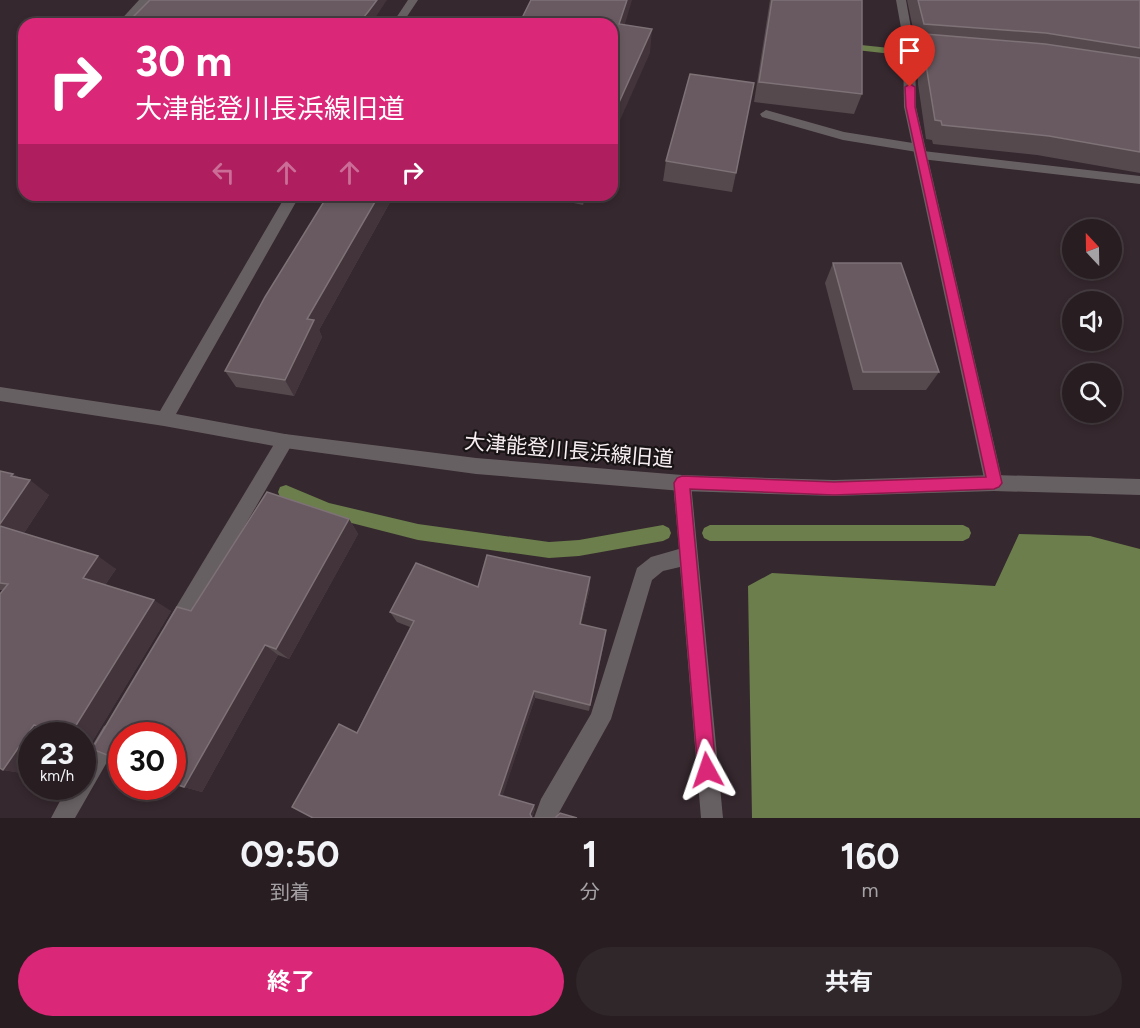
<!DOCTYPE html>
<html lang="ja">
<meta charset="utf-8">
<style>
:root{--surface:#281e22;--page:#30272a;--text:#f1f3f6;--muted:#a5a2a5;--line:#443c40;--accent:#db2777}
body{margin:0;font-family:Figtree,"Noto Sans JP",sans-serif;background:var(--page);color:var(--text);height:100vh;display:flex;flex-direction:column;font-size:22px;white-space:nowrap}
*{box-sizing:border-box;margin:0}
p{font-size:20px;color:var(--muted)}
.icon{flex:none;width:33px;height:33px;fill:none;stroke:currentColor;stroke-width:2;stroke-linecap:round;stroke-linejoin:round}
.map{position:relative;height:818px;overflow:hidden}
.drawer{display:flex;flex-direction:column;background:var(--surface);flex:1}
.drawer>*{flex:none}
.guide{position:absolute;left:18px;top:18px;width:600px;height:183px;border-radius:18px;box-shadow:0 3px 9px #0003,0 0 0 2px var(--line);background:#db2777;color:#fff;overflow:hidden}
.needle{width:39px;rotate:338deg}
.buttons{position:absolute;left:1062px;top:219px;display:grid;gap:12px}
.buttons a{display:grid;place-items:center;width:60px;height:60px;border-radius:50%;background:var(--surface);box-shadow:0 3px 9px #0003,0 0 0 2px var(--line);font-size:30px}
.speed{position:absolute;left:18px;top:722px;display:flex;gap:12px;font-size:30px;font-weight:700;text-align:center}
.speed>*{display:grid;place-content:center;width:78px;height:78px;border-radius:50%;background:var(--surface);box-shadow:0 3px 9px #0003,0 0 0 2px var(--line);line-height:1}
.speed small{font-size:15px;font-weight:400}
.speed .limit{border:9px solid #d22;background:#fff;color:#111}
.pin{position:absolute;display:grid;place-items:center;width:51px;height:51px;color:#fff;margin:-62px -26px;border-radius:50% 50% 50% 0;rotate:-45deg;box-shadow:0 0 6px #0007}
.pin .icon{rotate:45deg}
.me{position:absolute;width:66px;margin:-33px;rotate:355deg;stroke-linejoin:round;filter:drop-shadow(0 0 4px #0008)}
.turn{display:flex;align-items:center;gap:21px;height:126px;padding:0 18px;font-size:27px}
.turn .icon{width:78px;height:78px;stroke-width:2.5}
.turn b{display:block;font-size:42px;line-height:51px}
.lanes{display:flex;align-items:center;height:57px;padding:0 18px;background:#0003;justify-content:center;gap:30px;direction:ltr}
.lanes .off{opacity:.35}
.eta{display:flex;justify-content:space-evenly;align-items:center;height:102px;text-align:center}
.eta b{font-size:36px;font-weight:700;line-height:42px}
.action{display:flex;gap:12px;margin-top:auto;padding:12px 18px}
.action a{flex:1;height:69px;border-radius:36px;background:var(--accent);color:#fff;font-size:24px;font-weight:700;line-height:69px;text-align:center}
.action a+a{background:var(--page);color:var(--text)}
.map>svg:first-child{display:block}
</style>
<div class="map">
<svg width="1140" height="818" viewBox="0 0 1140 818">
<rect width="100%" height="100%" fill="#35282e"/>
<path fill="#6b7e4c" d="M 1019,534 L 1090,536 L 1140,549 L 1140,818 L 752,818 L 748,586 L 772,573 L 995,586 Z"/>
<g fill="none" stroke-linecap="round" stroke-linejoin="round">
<g fill="#6b7e4c" fill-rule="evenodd">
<path d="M 842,43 L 937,53 L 942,56 L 937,59 L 838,48 L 838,44 Z"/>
<path d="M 286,485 L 329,503 L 418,524 L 549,542 L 579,540 L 663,525 L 669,528 L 671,533 L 669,538 L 663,541 L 579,556 L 549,558 L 418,540 L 328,517 L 280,497 L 278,492 L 280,487 Z"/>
<path d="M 710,525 L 963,525 L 969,528 L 971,533 L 969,538 L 963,541 L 710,541 L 704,538 L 702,533 L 704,528 Z"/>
</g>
<g fill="#676063" fill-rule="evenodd">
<path d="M 909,45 L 915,48 L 916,107 L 910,111 L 904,107 L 903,48 Z"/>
<path d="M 766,110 L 844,132 L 919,144 L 925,148 L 923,151 L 1140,176 L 1140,184 L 921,159 L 915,155 L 917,152 L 843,140 L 762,117 L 760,114 Z"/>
</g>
<g fill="#676063" fill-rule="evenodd">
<path d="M 139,0 L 150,0 L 128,24 L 117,24 Z"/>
<path d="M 896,0 L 906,0 L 914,45 L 944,49 L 944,53 L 905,50 Z"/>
<path d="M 910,103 L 916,107 L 1003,483 L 1000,489 L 994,491 L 988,489 L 985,483 L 904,107 Z"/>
<path d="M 285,434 L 291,436 L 293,441 L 291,446 L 181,636 L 174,639 L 167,636 L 164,629 L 167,622 L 279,436 Z"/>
<path d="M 682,475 L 688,477 L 691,483 L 723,818 L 701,818 L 680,567 L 663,571 L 652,580 L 611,719 L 556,818 L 534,818 L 541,799 L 591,714 L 637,568 L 651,557 L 679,549 L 673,483 L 676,477 Z"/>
<path d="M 112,723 L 120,726 L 123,734 L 75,818 L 51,818 L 68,786 L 82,786 L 82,763 L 104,726 Z"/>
</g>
<g fill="#676063" fill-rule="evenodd">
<path d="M 408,0 L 418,0 L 402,24 L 392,24 Z"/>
<path d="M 286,195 L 300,195 L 176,414 L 285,434 L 476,458 L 682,475 L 834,480 L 994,475 L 1140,479 L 1140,495 L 994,491 L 834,496 L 682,491 L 476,474 L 285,448 L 164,426 L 0,401 L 0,387 L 160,411 Z"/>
</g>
</g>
<g fill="#56494e">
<path d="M 770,0 L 862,0 L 862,94 L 854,114 L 754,102 Z"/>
<path d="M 907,0 L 1140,0 L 1140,173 L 1037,155 L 933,144 L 932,140 L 926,139 L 918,84 L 917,53 L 922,43 L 916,43 Z"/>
<path d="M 666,161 L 736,173 L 732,192 L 663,181 Z"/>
<path d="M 328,195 L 394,195 L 319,330 L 322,337 L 294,396 L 236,387 L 225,371 Z"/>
<path d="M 537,195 L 587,195 L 583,205 Z"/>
<path d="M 833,263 L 939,372 L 926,390 L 853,390 L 825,283 Z"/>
<path d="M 0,471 L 13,474 L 49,495 L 24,533 L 116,569 L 105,585 L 171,611 L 90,745 L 56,734 L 55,735 L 32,735 L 28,774 L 3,770 L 3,590 L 0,590 Z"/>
<path d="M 349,519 L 358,534 L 289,659 L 278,655 L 202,792 L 184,787 L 191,611 Z"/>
<path d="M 590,588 L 581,624 L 605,639 L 589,711 L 535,698 L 502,796 L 535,808 L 532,818 L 577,818 L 313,818 L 410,627 L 397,622 L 390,612 Z"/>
</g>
<g fill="#42343a">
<path d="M 377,0 L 387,0 L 371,24 L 358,24 Z"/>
<path d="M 627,0 L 632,0 L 618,48 L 619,24 Z"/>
<path d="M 652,29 L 650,53 L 612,138 L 612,118 Z"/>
<path d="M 379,195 L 394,195 L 319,330 L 322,337 L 294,396 L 285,380 L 307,319 Z"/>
<path d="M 583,195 L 587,195 L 583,205 Z"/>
<path d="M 13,474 L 27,484 L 30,480 L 49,495 L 20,539 L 0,527 L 11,476 Z"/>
<path d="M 349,519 L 358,534 L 289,659 L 276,649 Z"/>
<path d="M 98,556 L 116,569 L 102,589 L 83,578 Z"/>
<path d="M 590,577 L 590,588 L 579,633 L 580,624 Z"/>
<path d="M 154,600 L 171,611 L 90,745 L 82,743 L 82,735 L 70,735 Z"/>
<path d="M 606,630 L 605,639 L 589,711 L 590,705 Z"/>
<path d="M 265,645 L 278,655 L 202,792 L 184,787 Z"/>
<path d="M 534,691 L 535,698 L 502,798 L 499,795 Z"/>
<path d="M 34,725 L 57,731 L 55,735 L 32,735 L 32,770 L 28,774 L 3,770 Z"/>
<path d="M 534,805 L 535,808 L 532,817 L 530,814 Z"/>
</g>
<g fill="#685a60" stroke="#7e7277" stroke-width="1.5">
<path d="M 150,0 L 377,0 L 368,12 L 358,24 L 126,24 Z"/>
<path d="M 531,0 L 627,0 L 619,24 L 652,29 L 612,118 L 612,24 L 519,24 Z"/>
<path d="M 772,0 L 862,0 L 862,94 L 759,82 Z"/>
<path d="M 918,0 L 1140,0 L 1140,48 L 1046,33 L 924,24 Z"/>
<path d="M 925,34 L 1045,44 L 1140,58 L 1140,152 L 1049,136 L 942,125 L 941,121 L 935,120 L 926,65 Z"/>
<path d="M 690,74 L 754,83 L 736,173 L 666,161 Z"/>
<path d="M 328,195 L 379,195 L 307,319 L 314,320 L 285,380 L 225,371 L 265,297 Z"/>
<path d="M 833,263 L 901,263 L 939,372 L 863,372 Z"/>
<path d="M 0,471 L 13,474 L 11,476 L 30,480 L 0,524 Z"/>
<path d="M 267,492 L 349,519 L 276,649 L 265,645 L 184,787 L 172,783 L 172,735 L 122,735 L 122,761 L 92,749 L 177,607 L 191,611 Z"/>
<path d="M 0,526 L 98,556 L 83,578 L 154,600 L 70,735 L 59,735 L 34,725 L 3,770 L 0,768 L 0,594 L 8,584 L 0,583 Z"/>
<path d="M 487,555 L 590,577 L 580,624 L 606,630 L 590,705 L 534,691 L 499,795 L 534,805 L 530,814 L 532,818 L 555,818 L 560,813 L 577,818 L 313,818 L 292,807 L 339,724 L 357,733 L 414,621 L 390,612 L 416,563 L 478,587 Z"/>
</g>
<path fill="#db2777" stroke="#8e194d" stroke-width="1.5" d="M 910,84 L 915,87 L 915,107 L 926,155 L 1002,483 L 999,487 L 994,489 L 834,495 L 690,489 L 716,770 L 714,777 L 707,779 L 701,777 L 698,770 L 674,483 L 677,478 L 682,476 L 834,482 L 986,477 L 906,107 L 905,87 Z"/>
<g text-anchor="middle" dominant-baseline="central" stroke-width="4.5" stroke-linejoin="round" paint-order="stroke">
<g font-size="21" fill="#f8eff3" stroke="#181315">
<text transform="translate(569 450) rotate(5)">大津能登川長浜線旧道</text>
</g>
</g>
</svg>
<div class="buttons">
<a><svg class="needle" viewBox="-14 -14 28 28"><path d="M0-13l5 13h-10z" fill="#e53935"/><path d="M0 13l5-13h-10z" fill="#a5a2a5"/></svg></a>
<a><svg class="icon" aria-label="sound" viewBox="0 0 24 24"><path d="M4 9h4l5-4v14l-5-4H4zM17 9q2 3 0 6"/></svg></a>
<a><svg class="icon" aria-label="search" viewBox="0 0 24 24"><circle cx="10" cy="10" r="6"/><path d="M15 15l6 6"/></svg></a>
</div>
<div class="speed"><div>23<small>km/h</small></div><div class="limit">30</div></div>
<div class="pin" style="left:910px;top:87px;background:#d93025"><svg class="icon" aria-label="arrive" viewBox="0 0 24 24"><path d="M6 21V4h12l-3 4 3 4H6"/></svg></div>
<svg class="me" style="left:707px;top:770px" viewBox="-20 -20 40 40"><path d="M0-17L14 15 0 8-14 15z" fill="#db2777" stroke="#fff" stroke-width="4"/></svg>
<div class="guide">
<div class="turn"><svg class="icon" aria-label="right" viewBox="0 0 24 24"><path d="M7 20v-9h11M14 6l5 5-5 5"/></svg><div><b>30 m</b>大津能登川長浜線旧道</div></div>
<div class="lanes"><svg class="icon off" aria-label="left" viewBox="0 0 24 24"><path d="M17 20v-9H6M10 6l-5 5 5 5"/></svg><svg class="icon off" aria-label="ahead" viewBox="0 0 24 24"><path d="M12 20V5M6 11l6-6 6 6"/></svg><svg class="icon off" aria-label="ahead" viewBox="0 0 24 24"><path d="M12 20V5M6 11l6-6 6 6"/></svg><svg class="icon" aria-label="right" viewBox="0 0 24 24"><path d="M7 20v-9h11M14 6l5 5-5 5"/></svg></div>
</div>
</div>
<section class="drawer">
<div class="eta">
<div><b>09:50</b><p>到着</p></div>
<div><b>1</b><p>分</p></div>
<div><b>160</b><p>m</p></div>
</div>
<div class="action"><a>終了</a><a>共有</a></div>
</section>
